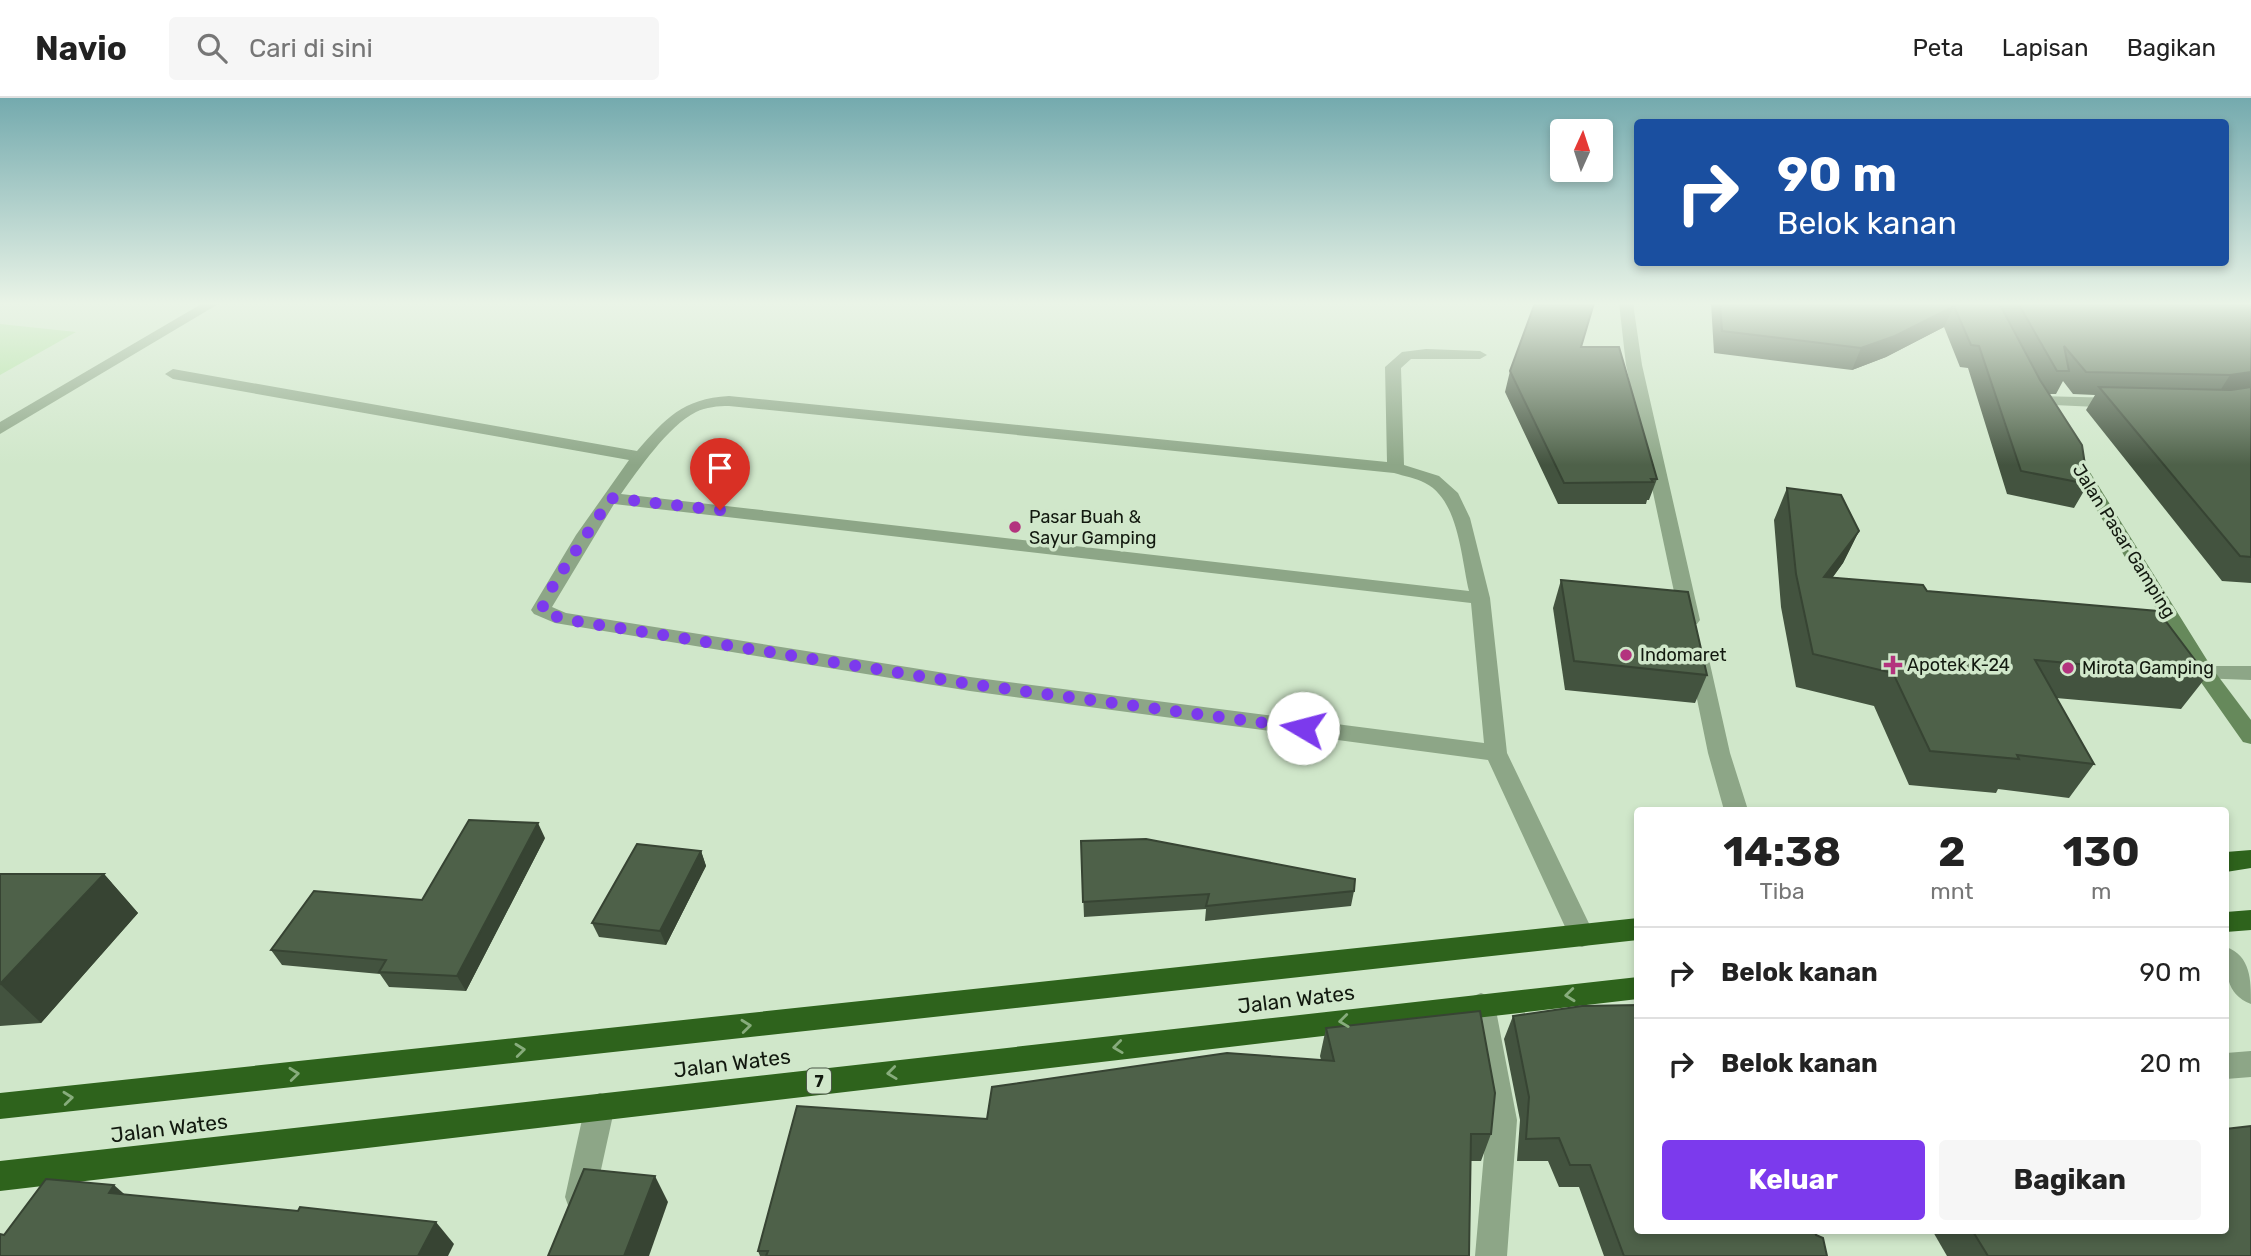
<!DOCTYPE html>
<html lang="id">
<style>
:root{--surface:#fff;--page:#f6f6f6;--text:#222;--muted:#767676;--line:#e0e0e0;--accent:#7c3aed}
body{margin:0;font-family:Rubik,sans-serif;background:var(--page);color:var(--text);height:100vh;display:flex;flex-direction:column;font-size:26px;white-space:nowrap}
*{box-sizing:border-box;margin:0}
p{font-size:23px;color:var(--muted)}
.icon{flex:none;width:38px;height:38px;fill:none;stroke:currentColor;stroke-width:2;stroke-linecap:round;stroke-linejoin:round}
.map{position:relative;flex:1;overflow:hidden}
.side{position:absolute;left:1634px;top:709px;width:595px;height:427px;display:flex;flex-direction:column;background:var(--surface);border-radius:7px;box-shadow:0 4px 10px #0003}
.side>*{flex:none}
.top-card{position:absolute;left:1634px;top:21px;width:595px;height:147px;border-radius:7px;box-shadow:0 4px 10px #0003;background:#1a4fa0;color:#fff;overflow:hidden}
.needle{width:46px;rotate:3deg}
.buttons{position:absolute;left:1550px;top:21px;display:grid;gap:14px}
.buttons a{display:grid;place-items:center;width:63px;height:63px;border-radius:7px;background:var(--surface);box-shadow:0 4px 10px #0003;font-size:35px}
.pin{position:absolute;display:grid;place-items:center;width:60px;height:60px;color:#fff;margin:-72px -30px;border-radius:50% 50% 50% 0;rotate:-45deg;box-shadow:0 0 7px #0007}
.pin .icon{rotate:45deg}
.me{position:absolute;width:77px;margin:-38px;rotate:278deg;stroke-linejoin:round;filter:drop-shadow(0 0 5px #0008)}
.turn{display:flex;align-items:center;gap:24px;height:147px;padding:0 28px;font-size:32px}
.turn .icon{width:91px;height:91px;stroke-width:2.5}
.turn b{display:block;font-size:49px;line-height:60px}
.eta{display:flex;justify-content:space-evenly;align-items:center;height:119px;text-align:center}
.eta b{font-size:42px;font-weight:700;line-height:49px}
.action{display:flex;gap:14px;margin-top:auto;padding:14px 28px}
.action a{flex:1;height:80px;border-radius:7px;background:var(--accent);color:#fff;font-size:28px;font-weight:700;line-height:80px;text-align:center}
.action a+a{background:var(--page);color:var(--text)}
ul{padding:0;list-style:none}
li{display:flex;align-items:center;gap:21px;height:91px;padding:0 28px;border-top:2px solid var(--line)}
li div{flex:1}
li b{display:block;font-size:26px}
li em{font-style:normal}
header{display:flex;align-items:center;gap:42px;box-sizing:border-box;height:98px;padding:0 35px;background:var(--surface);border-bottom:2px solid var(--line)}
header strong{font-size:33px}
nav{display:flex;gap:38px;margin-inline-start:auto;font-size:24px}
.search{width:490px;height:63px;background:var(--page);display:flex;align-items:center;gap:18px;box-sizing:border-box;padding:0 24px;border-radius:7px;color:var(--muted);font-size:26px}
.map>svg:first-child{display:block}
</style>
<header>
<strong>Navio</strong>
<div class="search"><svg class="icon" aria-label="search" viewBox="0 0 24 24"><circle cx="10" cy="10" r="6"/><path d="M15 15l6 6"/></svg>Cari di sini</div>
<nav><a>Peta</a><a>Lapisan</a><a>Bagikan</a></nav>
</header>
<div class="map">
<svg width="2251" height="1158" viewBox="0 0 2251 1158">
<rect width="100%" height="100%" fill="#d0e7ca"/>
<path fill="#b0e2a1" d="M 0,226 L 76,234 L 0,277 Z"/>
<g fill="none" stroke-linecap="round" stroke-linejoin="round">
<g fill="#8da687" fill-rule="evenodd">
<path d="M 1619,205 L 1633,205 L 1642,267 L 1700,522 L 1697,526 L 1683,526 L 1680,522 L 1626,267 Z"/>
<path d="M 1426,251 L 1480,253 L 1487,257 L 1480,261 L 1411,261 L 1401,270 L 1404,367 L 1439,378 L 1458,395 L 1470,420 L 1490,500 L 1507,655 L 1595,838 L 1591,846 L 1582,849 L 1573,846 L 1488,662 L 970,593 L 555,525 L 534,516 L 531,512 L 576,437 L 629,362 L 173,281 L 165,276 L 173,271 L 637,353 C 666,320 682,301 729,298 L 1387,364 L 1385,269 L 1402,254 ZM 729,308 L 1394,375 C 1404,378 1416,380 1425,385 C 1459,402 1461,460 1469,493 L 621,396 C 639,371 668,328 696,314 C 706,309 718,308 729,308 ZM 614,406 L 1471,505 L 1484,645 L 970,579 L 566,515 L 552,509 Z"/>
<path d="M 1698,550 L 1705,552 L 1708,557 L 1730,655 L 1748,712 L 1724,712 L 1708,655 L 1688,557 L 1691,552 Z"/>
<path d="M 2205,568 L 2251,568 L 2251,582 L 2198,580 L 2195,575 L 2198,570 Z"/>
<path d="M 2226,849 C 2251,858 2251,882 2251,906 C 2225,896 2226,873 2226,849 Z"/>
<path d="M 2251,953 L 2251,979 L 2226,981 L 2226,955 Z"/>
</g>
<g fill="#8da687" fill-rule="evenodd">
<path d="M 203,205 L 220,205 L 0,336 L 0,324 Z"/>
<path d="M 2038,298 L 2119,300 L 2127,305 L 2119,310 L 2032,306 L 2030,303 L 2032,300 Z"/>
<path d="M 1481,895 L 1491,899 L 1495,907 L 1517,1022 L 1507,1158 L 1475,1158 L 1487,1022 L 1467,907 L 1471,899 Z"/>
<path d="M 600,995 L 610,999 L 615,1008 L 595,1099 L 591,1110 L 580,1114 L 569,1110 L 565,1099 L 585,1008 L 590,999 Z"/>
</g>
<path fill="#66895b" fill-rule="evenodd" d="M 2075,358 L 2083,363 L 2212,570 L 2251,622 L 2251,646 L 2243,644 L 2198,580 L 2067,363 Z"/>
<g fill="#2e631c" fill-rule="evenodd">
<path d="M 2251,752 L 2251,770 L 2226,774 L 2226,754 Z"/>
<path d="M 2251,812 L 2251,832 L 2226,834 L 2226,814 Z"/>
<path d="M 1638,820 L 1638,842 L 0,1021 L 0,995 Z"/>
<path d="M 1638,879 L 1638,901 L 0,1093 L 0,1063 Z"/>
</g>
</g>
<g fill="#43533f">
<path d="M 1711,205 L 2251,205 L 2251,485 L 2222,483 L 2086,312 L 2095,297 L 2073,296 L 2063,283 L 2056,296 L 2049,296 L 2088,386 L 2074,410 L 2007,396 L 1968,270 L 1960,269 L 1944,229 L 1886,259 L 1852,272 L 1714,255 Z"/>
<path d="M 1582,249 L 1657,381 L 1649,402 L 1647,402 L 1646,406 L 1558,406 L 1505,294 L 1510,273 Z"/>
<path d="M 1787,390 L 1859,433 L 1843,465 L 1833,479 L 1927,493 L 2207,578 L 2181,611 L 2056,600 L 2094,666 L 2069,700 L 1998,691 L 1996,695 L 1909,687 L 1874,608 L 1796,589 L 1781,509 L 1774,422 Z"/>
<path d="M 1561,482 L 1707,577 L 1695,605 L 1565,592 L 1553,510 Z"/>
<path d="M 545,740 L 466,893 L 389,889 L 380,876 L 282,867 L 271,852 L 422,802 Z"/>
<path d="M 1081,743 L 1354,793 L 1351,808 L 1205,823 L 1206,811 L 1084,819 Z"/>
<path d="M 701,753 L 706,768 L 666,847 L 599,839 L 592,825 Z"/>
<path d="M 0,776 L 104,776 L 138,815 L 41,925 L 0,928 Z"/>
<path d="M 1513,918 L 1816,1137 L 1827,1158 L 1604,1158 L 1579,1089 L 1559,1089 L 1548,1063 L 1517,1063 L 1520,1022 L 1504,941 Z"/>
<path d="M 1326,930 L 1491,1036 L 1481,1063 L 1471,1063 L 1469,1158 L 760,1158 L 758,1153 L 987,1021 L 1321,962 L 1320,958 Z"/>
<path d="M 1932,1132 L 2226,1132 L 2251,1158 L 1947,1158 Z"/>
</g>
<g fill="#374433">
<path d="M 1954,208 L 1944,229 L 1886,259 L 1852,272 L 1861,250 Z"/>
<path d="M 2251,274 L 2251,294 L 2216,299 L 2230,277 Z"/>
<path d="M 1859,433 L 1843,465 L 1809,511 L 1824,479 Z"/>
<path d="M 538,725 L 545,740 L 466,893 L 457,878 Z"/>
<path d="M 701,753 L 706,768 L 666,847 L 660,833 Z"/>
<path d="M 104,776 L 138,815 L 41,925 L 0,886 Z"/>
<path d="M 655,1078 L 668,1104 L 649,1158 L 624,1158 Z"/>
<path d="M 114,1087 L 140,1110 L 109,1095 Z"/>
<path d="M 436,1124 L 454,1146 L 448,1158 L 418,1158 Z"/>
</g>
<g fill="#4e6149" stroke="#374433" stroke-width="2">
<path d="M 1535,205 L 1594,205 L 1581,249 L 1619,249 L 1657,381 L 1651,381 L 1653,384 L 1564,385 L 1510,273 Z"/>
<path d="M 1720,205 L 1999,205 L 2040,282 L 2082,347 L 2088,386 L 2021,373 L 1979,248 L 1971,247 L 1954,208 L 1895,238 L 1861,250 L 1722,233 Z"/>
<path d="M 2018,205 L 2251,205 L 2251,274 L 2230,277 L 2086,274 L 2064,248 L 2069,273 L 2057,273 Z"/>
<path d="M 2099,289 L 2231,292 L 2251,289 L 2251,459 L 2240,458 Z"/>
<path d="M 1787,390 L 1841,397 L 1859,433 L 1824,479 L 1923,487 L 1927,493 L 2158,513 L 2207,578 L 2035,562 L 2094,666 L 2017,657 L 2019,661 L 1930,653 L 1893,575 L 1813,556 L 1796,476 Z"/>
<path d="M 1561,482 L 1688,494 L 1707,577 L 1574,563 Z"/>
<path d="M 469,722 L 538,725 L 457,878 L 379,874 L 386,862 L 271,852 L 314,793 L 422,802 Z"/>
<path d="M 1146,741 L 1355,781 L 1354,793 L 1206,808 L 1209,796 L 1083,804 L 1081,743 Z"/>
<path d="M 637,746 L 701,753 L 660,833 L 592,825 Z"/>
<path d="M 0,776 L 104,776 L 0,886 Z"/>
<path d="M 1638,907 L 1638,1132 L 1815,1132 L 1816,1137 L 1823,1140 L 1827,1158 L 1624,1158 L 1590,1067 L 1570,1067 L 1559,1040 L 1526,1041 L 1529,999 L 1513,918 L 1582,908 Z"/>
<path d="M 1480,913 L 1495,995 L 1491,1036 L 1471,1036 L 1469,1158 L 766,1158 L 768,1153 L 758,1153 L 797,1008 L 987,1021 L 992,989 L 1227,955 L 1334,963 L 1326,930 Z"/>
<path d="M 2251,1028 L 2251,1158 L 1988,1158 L 1972,1132 L 2226,1132 L 2226,1031 Z"/>
<path d="M 584,1071 L 655,1078 L 624,1158 L 548,1158 Z"/>
<path d="M 46,1081 L 114,1087 L 109,1095 L 298,1113 L 300,1109 L 436,1124 L 418,1158 L 0,1158 L 0,1136 L 4,1137 Z"/>
</g>
<defs><path id="oneway-chevron" d="M-2-3.5L2.5 0L-2 3.5" fill="none" stroke-width="1.6" stroke-linecap="round" stroke-linejoin="round" transform="scale(1.75)"/></defs>
<g stroke="#87ac7c">
<use href="#oneway-chevron" transform="translate(1570 897) rotate(174)"/>
<use href="#oneway-chevron" transform="translate(1344 923) rotate(173)"/>
<use href="#oneway-chevron" transform="translate(746 928) rotate(-6)"/>
<use href="#oneway-chevron" transform="translate(1118 949) rotate(173)"/>
<use href="#oneway-chevron" transform="translate(520 952) rotate(-6)"/>
<use href="#oneway-chevron" transform="translate(892 975) rotate(173)"/>
<use href="#oneway-chevron" transform="translate(294 976) rotate(-6)"/>
<use href="#oneway-chevron" transform="translate(68 1000) rotate(-6)"/>
</g>
<linearGradient id="sky" x2="0" y2="1"><stop stop-color="#74aaae"/><stop offset="0.56" stop-color="#eaf4e7"/><stop offset="1" stop-color="#eaf4e7" stop-opacity="0"/></linearGradient>
<rect width="2251" height="367" fill="url(#sky)"/>
<g fill="none" stroke-linecap="round" stroke-linejoin="round">
<path stroke="#7c3aed" stroke-width="12" stroke-dasharray="0 21.6" d="M 720,412 L 611,400 L 555,484 L 541,512 L 562,521 L 970,586 L 1303,630"/>
</g>
<g fill="#b3337e" stroke="#d0e7ca" stroke-width="2.5">
<circle cx="1015" cy="429" r="7"/>
<circle cx="1626" cy="557" r="7"/>
<path d="M1889.5 556.5h7v7h7v7h-7v7h-7v-7h-7v-7h7z"/>
<circle cx="2068" cy="570" r="7"/>
</g>
<g text-anchor="middle" dominant-baseline="central" stroke-width="7" stroke-linejoin="round" paint-order="stroke">
<rect fill="#d0e7ca" stroke="#4b5747" stroke-width="2" x="807" y="970.5" width="24" height="25" rx="5"/>
<g font-size="16" font-weight="bold" fill="#12190f">
<text x="819" y="983">7</text>
</g>
<g font-size="18" fill="#12190f" stroke="#d0e7ca" text-anchor="start">
<text x="1029" y="419">Pasar Buah &amp;<tspan x="1029" dy="21">Sayur Gamping</tspan></text>
<text x="1640" y="557">Indomaret</text>
<text x="1907" y="567">Apotek K-24</text>
<text x="2082" y="570">Mirota Gamping</text>
</g>
<g font-size="18" fill="#12190f" stroke="#d0e7ca">
<text transform="translate(2124 443) rotate(58)">Jalan Pasar Gamping</text>
</g>
<g font-size="21" fill="#12190f" stroke="#d0e7ca">
<text transform="translate(1296 901) rotate(-7)">Jalan Wates</text>
<text transform="translate(732 965) rotate(-7)">Jalan Wates</text>
<text transform="translate(169 1030) rotate(-7)">Jalan Wates</text>
</g>
</g>
</svg>
<div class="buttons">
<a><svg class="needle" viewBox="-14 -14 28 28"><path d="M0-13l5 13h-10z" fill="#e53935"/><path d="M0 13l5-13h-10z" fill="#767676"/></svg></a>
</div>
<div class="pin" style="left:720px;top:412px;background:#d93025"><svg class="icon" aria-label="arrive" viewBox="0 0 24 24"><path d="M6 21V4h12l-3 4 3 4H6"/></svg></div>
<svg class="me" style="left:1303px;top:630px" viewBox="-20 -20 40 40"><circle r="19" fill="#fff"/><path d="M0-13L10 11 0 6-10 11z" fill="#7c3aed"/></svg>
<div class="top-card">
<div class="turn"><svg class="icon" aria-label="right" viewBox="0 0 24 24"><path d="M7 20v-9h11M14 6l5 5-5 5"/></svg><div><b>90 m</b>Belok kanan</div></div>
</div>
<section class="side">
<div class="eta">
<div><b>14:38</b><p>Tiba</p></div>
<div><b>2</b><p>mnt</p></div>
<div><b>130</b><p>m</p></div>
</div>
<ul>
<li><svg class="icon" aria-label="right" viewBox="0 0 24 24"><path d="M7 20v-9h11M14 6l5 5-5 5"/></svg><div><b>Belok kanan</b></div><em>90 m</em></li>
<li><svg class="icon" aria-label="right" viewBox="0 0 24 24"><path d="M7 20v-9h11M14 6l5 5-5 5"/></svg><div><b>Belok kanan</b></div><em>20 m</em></li>
</ul>
<div class="action"><a>Keluar</a><a>Bagikan</a></div>
</section>
</div>
